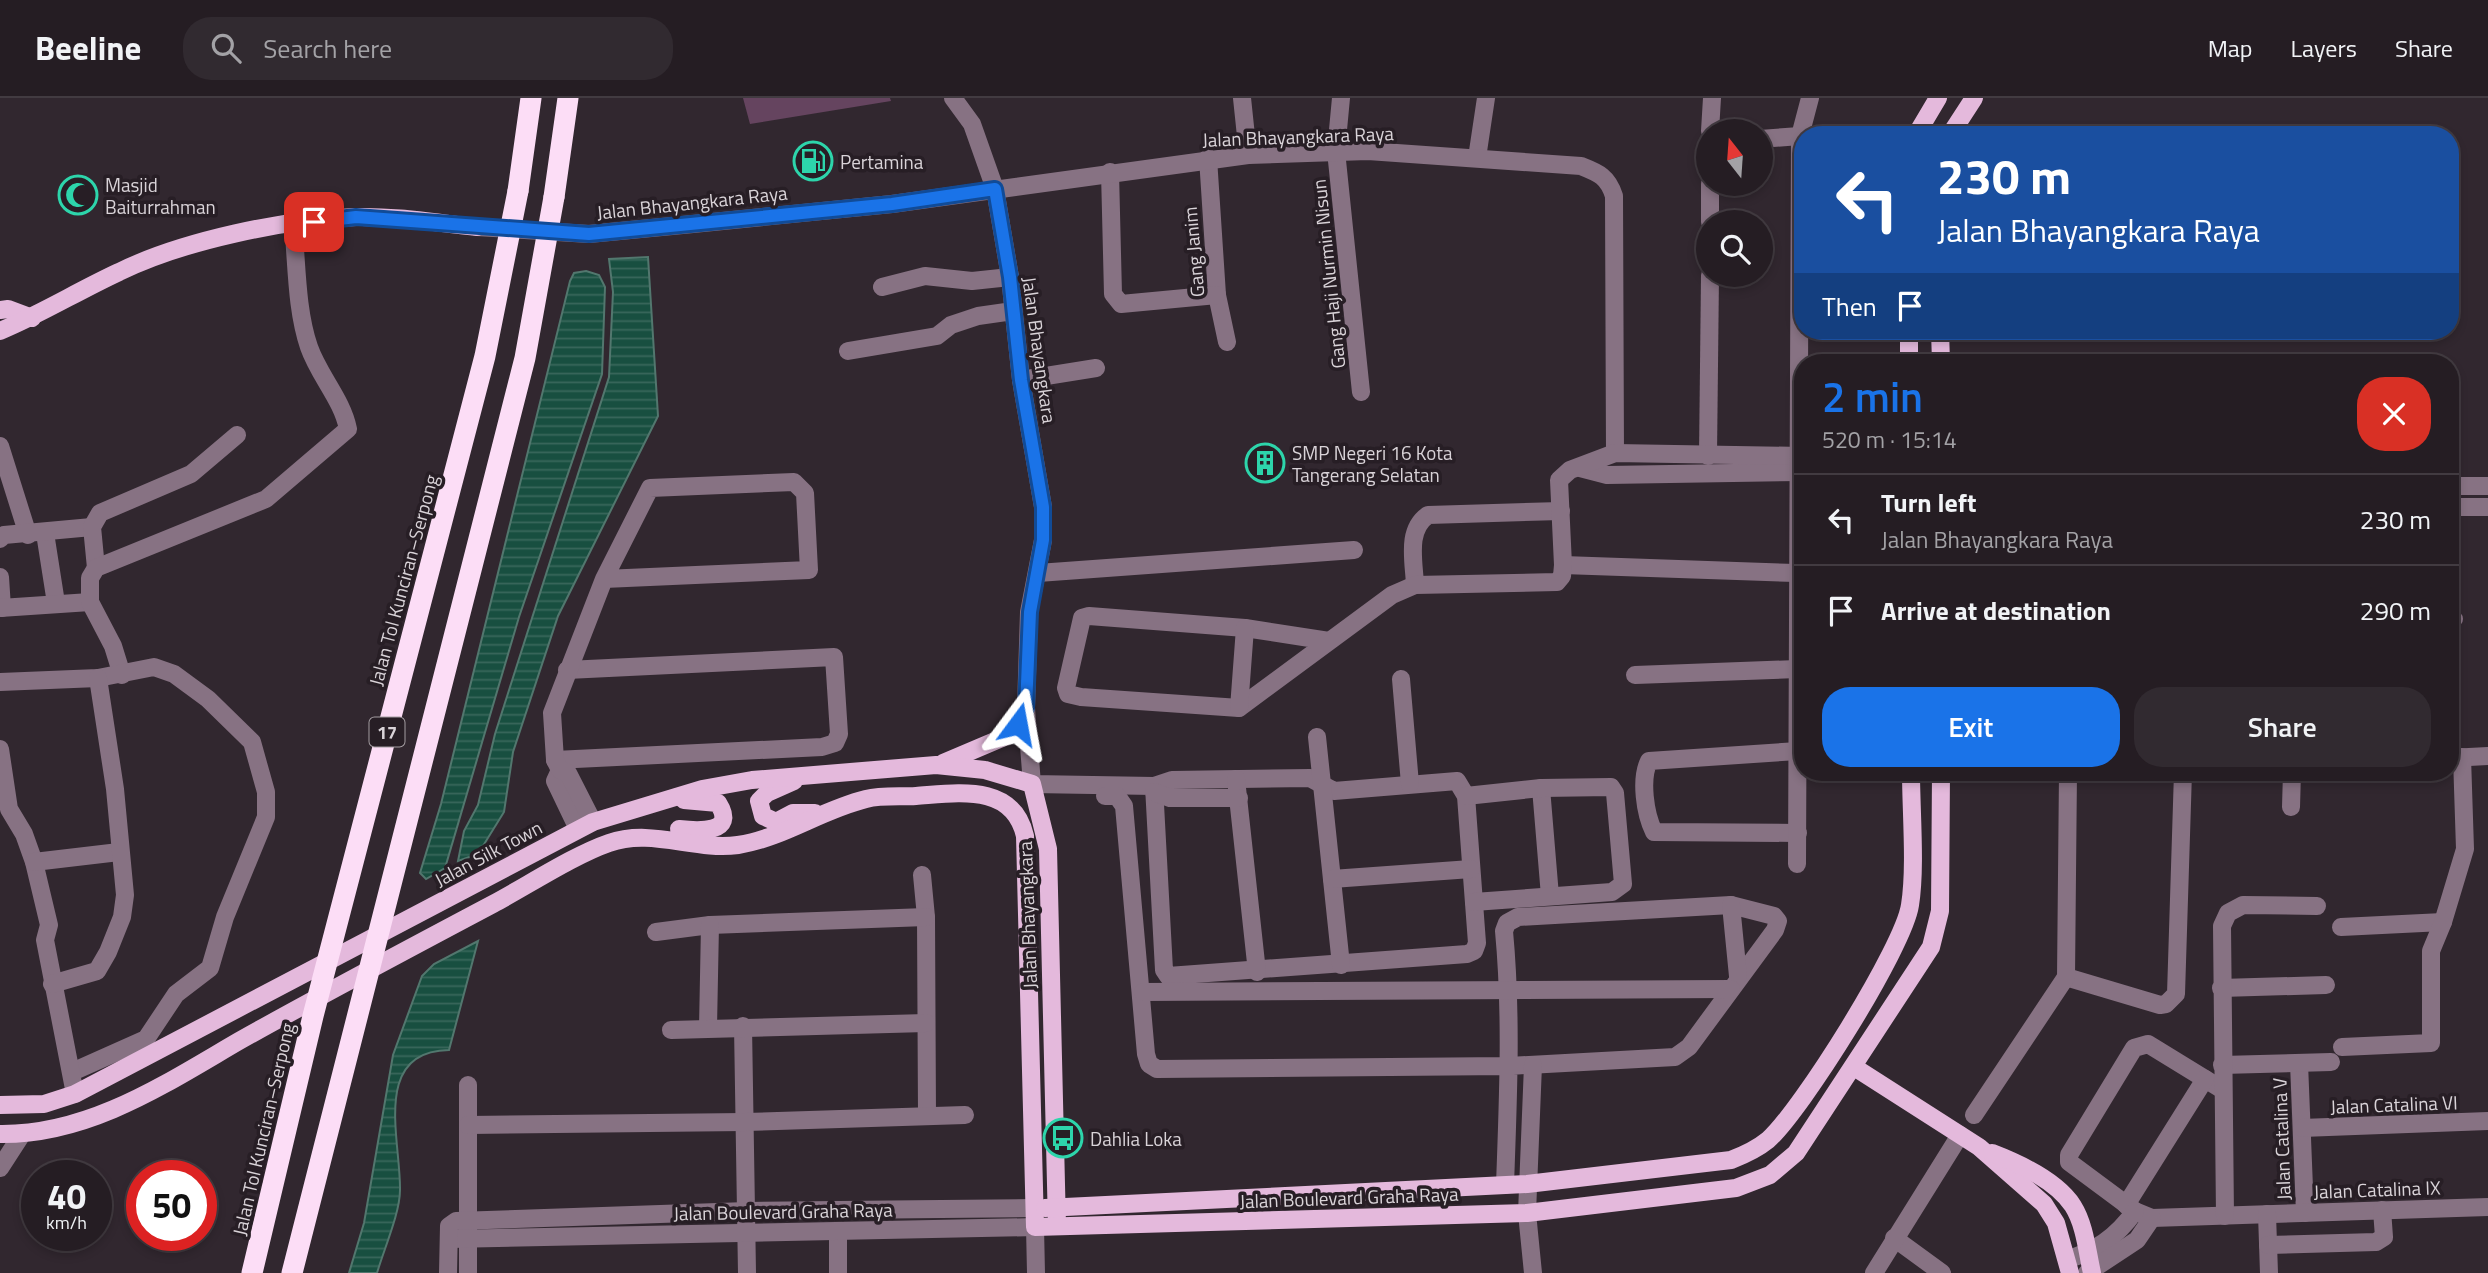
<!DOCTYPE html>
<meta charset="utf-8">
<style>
:root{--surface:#251d23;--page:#312a30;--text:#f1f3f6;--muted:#a3a2a6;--line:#423b41;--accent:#1a73e8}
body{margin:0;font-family:"Titillium Web",sans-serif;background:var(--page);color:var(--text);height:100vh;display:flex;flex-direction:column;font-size:26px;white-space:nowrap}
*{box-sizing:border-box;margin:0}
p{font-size:23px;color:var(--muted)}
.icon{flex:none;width:38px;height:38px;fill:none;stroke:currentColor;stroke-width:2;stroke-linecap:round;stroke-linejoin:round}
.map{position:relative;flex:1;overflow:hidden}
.drawer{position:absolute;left:1794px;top:256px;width:665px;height:427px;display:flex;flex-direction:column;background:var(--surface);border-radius:28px;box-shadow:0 4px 10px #0003,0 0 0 2px var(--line)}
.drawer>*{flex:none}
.banner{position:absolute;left:1794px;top:28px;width:665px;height:214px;border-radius:28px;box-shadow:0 4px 10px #0003,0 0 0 2px var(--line);background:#1a4fa0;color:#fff;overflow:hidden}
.needle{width:46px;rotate:343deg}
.fabs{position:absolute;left:1696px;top:21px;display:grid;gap:14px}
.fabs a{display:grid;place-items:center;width:77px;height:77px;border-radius:50%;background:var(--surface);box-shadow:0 4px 10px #0003,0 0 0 2px var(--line);font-size:35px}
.speed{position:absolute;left:21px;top:1062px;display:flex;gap:14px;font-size:35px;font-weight:700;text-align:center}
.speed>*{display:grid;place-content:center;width:91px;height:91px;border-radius:50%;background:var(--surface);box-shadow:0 4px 10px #0003,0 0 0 2px var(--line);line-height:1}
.speed small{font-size:18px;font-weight:400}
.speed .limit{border:10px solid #d22;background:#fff;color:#111}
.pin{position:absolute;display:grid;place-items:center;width:60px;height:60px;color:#fff;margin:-30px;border-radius:14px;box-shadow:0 4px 10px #0006}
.me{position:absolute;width:77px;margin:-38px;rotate:13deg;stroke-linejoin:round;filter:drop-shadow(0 0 5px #0008)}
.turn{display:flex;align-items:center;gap:24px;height:147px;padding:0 28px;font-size:32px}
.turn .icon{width:91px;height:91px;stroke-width:2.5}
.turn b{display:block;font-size:49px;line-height:60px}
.then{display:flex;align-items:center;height:66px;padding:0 28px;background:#0003;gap:14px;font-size:26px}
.round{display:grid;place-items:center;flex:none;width:74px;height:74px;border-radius:28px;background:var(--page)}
.overview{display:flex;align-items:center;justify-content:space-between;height:119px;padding:0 28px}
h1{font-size:42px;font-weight:600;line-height:52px;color:var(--accent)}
.button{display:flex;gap:14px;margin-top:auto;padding:14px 28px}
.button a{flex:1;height:80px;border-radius:28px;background:var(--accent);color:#fff;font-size:28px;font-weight:600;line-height:80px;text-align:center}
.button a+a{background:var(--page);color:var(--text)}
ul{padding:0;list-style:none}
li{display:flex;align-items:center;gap:21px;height:91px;padding:0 28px;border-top:2px solid var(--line)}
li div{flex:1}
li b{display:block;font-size:26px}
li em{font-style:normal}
header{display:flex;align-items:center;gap:42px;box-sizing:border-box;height:98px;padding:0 35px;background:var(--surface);border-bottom:2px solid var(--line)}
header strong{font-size:33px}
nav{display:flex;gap:38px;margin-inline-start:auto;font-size:24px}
.search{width:490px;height:63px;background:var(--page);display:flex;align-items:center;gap:18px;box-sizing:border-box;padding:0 24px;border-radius:28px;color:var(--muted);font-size:26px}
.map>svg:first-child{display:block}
</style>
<header>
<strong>Beeline</strong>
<div class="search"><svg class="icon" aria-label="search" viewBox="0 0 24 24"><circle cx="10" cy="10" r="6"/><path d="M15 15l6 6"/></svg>Search here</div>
<nav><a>Map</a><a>Layers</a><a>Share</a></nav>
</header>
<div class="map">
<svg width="2488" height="1175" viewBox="0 0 2488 1175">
<defs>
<pattern id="water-rules" width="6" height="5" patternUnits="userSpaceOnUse" patternTransform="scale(1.75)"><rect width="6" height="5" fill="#184f40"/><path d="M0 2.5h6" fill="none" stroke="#39675b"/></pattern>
</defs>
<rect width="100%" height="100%" fill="#31272f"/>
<path fill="#65445f" d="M 743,0 L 890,0 L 891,3 L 750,26 Z"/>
<g fill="url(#water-rules)" stroke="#52776e" stroke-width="2">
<path d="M 648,159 L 658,318 L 558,518 L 513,654 L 504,714 L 478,756 L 458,763 L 464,733 L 478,707 L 495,636 L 609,279 L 613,194 L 609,161 Z"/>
<path d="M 586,173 L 599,177 L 605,189 L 602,276 L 519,519 L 445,770 L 426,781 L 420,775 L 441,706 L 570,183 L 574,175 Z"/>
<path d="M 478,843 L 449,952 C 371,953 401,1043 400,1092 C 400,1115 384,1151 377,1175 L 349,1175 L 364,1125 L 393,957 L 422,878 L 434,866 Z"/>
</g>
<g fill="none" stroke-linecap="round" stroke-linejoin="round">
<g stroke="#877283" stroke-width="18">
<path d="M 953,0 L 972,26 L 995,91 L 1010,179 L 1021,282 L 1043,409 L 1043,442 L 1029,514 L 1026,610 L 1032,686 L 1154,688 L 1172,682 L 1310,680 L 1334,693 L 1457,683 L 1466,698 L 1477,845 L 1474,853 L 1467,856 L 1168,878 L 1164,872 L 1154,688"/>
<path d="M 1242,0 L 1248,57"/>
<path d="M 1341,0 L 1336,53 L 1361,294"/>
<path d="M 1710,33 L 1712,0"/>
<path d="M 1760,41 L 1800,38"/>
<path d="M 1208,60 L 1217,197 L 1227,244"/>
<path d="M 1477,60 L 1486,0"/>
<path d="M 1110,74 L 1113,196 L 1121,206 L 1217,197"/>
<path d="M 1710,124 L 1710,86"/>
<path d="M 477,129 L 589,136 L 693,126 L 892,106 L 1248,57 L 1368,53 L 1581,68 C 1599,75 1608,79 1614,98 L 1615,355"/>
<path d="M 882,189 L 925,178 L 972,183 L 1010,179"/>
<path d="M 848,253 L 937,238 L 951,227 L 978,218 L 1013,213"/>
<path d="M 1021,282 L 1096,270"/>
<path d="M 0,348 L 28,437"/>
<path d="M 1708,358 L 1710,177"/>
<path d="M 1580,370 L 1607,377 L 1802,374"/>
<path d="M 2450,388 L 2488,388"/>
<path d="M 2450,409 L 2488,409"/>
<path d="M 45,435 L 56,505"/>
<path d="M 0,441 L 4,437 L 92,429"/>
<path d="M 1563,467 L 1796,475"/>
<path d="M 96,470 L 92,429 L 100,415 L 191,376 L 237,337"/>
<path d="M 1038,475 L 1354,452"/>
<path d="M 0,479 L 2,510"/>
<path d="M 1415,487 C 1414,463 1406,432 1428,417 L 1561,413"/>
<path d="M 0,510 L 90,504"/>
<path d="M 2450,521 L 2454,521"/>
<path d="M 1329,543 L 1245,530 L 1089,518 L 1082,520 L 1066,590 L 1068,596 L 1081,599 L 1239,610 L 1392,497 L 1415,487 L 1557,484 L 1562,478 L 1563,467 L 1559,382 L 1570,372 L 1615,355 L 1802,358"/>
<path d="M 122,577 L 113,548 L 90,504 L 90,480 L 96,470 L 266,401 L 348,331 C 342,301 319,278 309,249 C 296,211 297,165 293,126"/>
<path d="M 1635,577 L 1797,571"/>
<path d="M 1401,581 L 1410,686"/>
<path d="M 0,584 L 98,580 L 154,569 L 174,576 L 208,601 L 252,644 L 266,694 L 266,719 L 225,819 L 210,870 L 176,896 L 146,941 L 72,974"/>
<path d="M 1239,610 L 1245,530"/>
<path d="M 1317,639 L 1341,867"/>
<path d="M 0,651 L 9,711 L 24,736 L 34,764 L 49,827 L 45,842 L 75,996"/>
<path d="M 1798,653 L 1649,663 C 1640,681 1645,716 1654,734 L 1798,735"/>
<path d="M 2450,660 L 2488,658"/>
<path d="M 555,662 L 822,649 L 835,645 L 839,636 L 834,559 L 567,572"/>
<path d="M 560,672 L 555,683 L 578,731"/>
<path d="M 1236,681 L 1257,874"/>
<path d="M 1541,690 L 1550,798"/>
<path d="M 1154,694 L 1170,700 L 1239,700"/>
<path d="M 1105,698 L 1117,698 L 1124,708 L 1146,956 L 1149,966 L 1157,971 L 1509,968 L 1675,959 L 1689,949 L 1775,832 L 1778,823 L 1774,818 L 1731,807 L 1518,819 L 1507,825 L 1504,833 C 1512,918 1508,1002 1505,1087"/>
<path d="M 1466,698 L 1541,690 L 1611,689 L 1615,695 L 1623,786 L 1612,794 L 1474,804"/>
<path d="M 2291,709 L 2292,674"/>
<path d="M 593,724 L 568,675 L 560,672 L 555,662 L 552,615 L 604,481 L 650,390 L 794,384 L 805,395 L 809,472 L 604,481"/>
<path d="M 34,764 L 119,754"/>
<path d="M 1797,766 L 1800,38 L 1810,0"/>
<path d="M 922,777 L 926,819 L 927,1017"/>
<path d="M 1332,781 L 1471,771"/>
<path d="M 1731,807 L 1738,878"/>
<path d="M 2341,829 L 2443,824"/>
<path d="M 656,834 L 710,827 L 926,819"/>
<path d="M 2066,879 L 2160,907 L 2166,906 L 2176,896 L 2183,674"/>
<path d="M 52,886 L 97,873 L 108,854 L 122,819 L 125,797 L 115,691 L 98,580"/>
<path d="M 2221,890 L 2326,887"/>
<path d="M 1143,894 L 1731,891"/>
<path d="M 743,928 L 747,1175"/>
<path d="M 708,930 L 710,827"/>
<path d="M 671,932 L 926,925"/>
<path d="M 2342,949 L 2431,945 L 2431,853 L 2443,824 L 2465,751 L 2462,659"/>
<path d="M 2299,965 L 2305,1115"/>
<path d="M 1533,967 L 1527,1115 L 1533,1175"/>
<path d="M 2222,967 L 2331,964"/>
<path d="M 468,987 L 468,1175"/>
<path d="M 2223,992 L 2148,946 L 2134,950 L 2069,1057 L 2069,1064 L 2135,1113 L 2152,1120 L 2488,1109"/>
<path d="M 1974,1017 L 2066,879 L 2068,674"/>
<path d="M 468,1027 L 745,1024 L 965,1017"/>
<path d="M 2302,1030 L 2488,1023"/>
<path d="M 0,1070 L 22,1036"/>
<path d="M 2126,1107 L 2205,981"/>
<path d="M 2267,1116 L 2269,1175"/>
<path d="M 2225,1118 L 2222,828 L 2228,815 L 2243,807 L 2317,808"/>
<path d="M 838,1135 L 838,1175"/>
<path d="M 1894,1140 L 1942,1175"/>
<path d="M 449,1141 L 1035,1129 L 1036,1175"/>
<path d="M 2268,1147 L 2376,1144 L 2384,1139 L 2382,1112"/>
<path d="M 2067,1161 C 2096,1154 2118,1137 2135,1113"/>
<path d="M 448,1175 L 449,1128 L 456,1123 L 747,1113 L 1034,1110"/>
<path d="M 1874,1175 L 1960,1037"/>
<path d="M 2087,1175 L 2137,1142 L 2152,1120"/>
</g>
<g stroke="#e4b9dc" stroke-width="18">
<path d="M 1916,37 L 1938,0"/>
<path d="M 1950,37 L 1974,0"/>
<path d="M 0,212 L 8,211 L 32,220"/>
<path d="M 0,233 C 41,216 78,193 119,174 C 182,143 285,121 356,119 C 396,118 437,125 477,129"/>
<path d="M 1909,233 L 1909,264"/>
<path d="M 1940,233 L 1941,264"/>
<path d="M 943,665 L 1009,637 L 1026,610"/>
<path d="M 794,683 L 767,695 L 759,703 L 763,718 L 776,724 L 793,715 L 815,715"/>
<path d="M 679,731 C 697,733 738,736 718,705 L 684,702"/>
<path d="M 1854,969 L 1979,1049 L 2044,1106 L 2056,1125 L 2070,1175"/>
<path d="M 0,1007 L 44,1006 L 75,996 L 593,724 L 702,691 L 752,682 L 936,667 L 985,672 L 1032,686 L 1048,751 L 1057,1128"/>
<path d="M 0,1036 C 89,1037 165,986 239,943 C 323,896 408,851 493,806 C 527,788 574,757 609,745 C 651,730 695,753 738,747 C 783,740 821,712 866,701 C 881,697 900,699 916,698 C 958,695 1013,685 1025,738 L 1035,1129 L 1527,1115 L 1736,1090 L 1770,1077 L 1796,1055 L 1931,849 L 1940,813 L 1941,674"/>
<path d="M 1992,1055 C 2018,1065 2057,1083 2073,1108 C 2085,1127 2087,1153 2092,1175"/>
<path d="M 1045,1110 L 1527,1086 L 1731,1062 C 1744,1057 1757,1051 1768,1042 C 1801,1013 1904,849 1910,807 C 1916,770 1911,713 1911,674"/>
</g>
<g stroke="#fcddf6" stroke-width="21">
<path d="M 518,93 L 531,0"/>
<path d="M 554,99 L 568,0"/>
</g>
<g stroke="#fcddf6" stroke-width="21">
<path d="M 252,1175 L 313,918 L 485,258 L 518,93"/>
<path d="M 292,1175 L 525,260 L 554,99"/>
</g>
</g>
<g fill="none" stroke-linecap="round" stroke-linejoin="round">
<defs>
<path id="route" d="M 314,124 L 356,119 L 589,136 L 892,106 L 995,91 L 1010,179 L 1021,282 L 1043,409 L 1043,442 L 1030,514 L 1026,610 L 1018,626"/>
</defs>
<use href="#route" stroke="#114b97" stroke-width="18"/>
<use href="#route" stroke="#1a73e8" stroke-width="12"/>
</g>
<defs>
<symbol id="fuel-ring" viewBox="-11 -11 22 22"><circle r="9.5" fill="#271e25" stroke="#2dd5ab" stroke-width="1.5"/><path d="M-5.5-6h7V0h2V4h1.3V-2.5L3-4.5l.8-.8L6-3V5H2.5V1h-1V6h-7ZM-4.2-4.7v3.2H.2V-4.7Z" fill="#2dd5ab"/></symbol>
<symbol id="mosque-ring" viewBox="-11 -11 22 22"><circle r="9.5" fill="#271e25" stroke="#2dd5ab" stroke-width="1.5"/><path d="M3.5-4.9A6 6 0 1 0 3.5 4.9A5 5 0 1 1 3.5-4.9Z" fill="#2dd5ab"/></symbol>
<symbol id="building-ring" viewBox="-11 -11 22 22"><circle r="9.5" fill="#271e25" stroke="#2dd5ab" stroke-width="1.5"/><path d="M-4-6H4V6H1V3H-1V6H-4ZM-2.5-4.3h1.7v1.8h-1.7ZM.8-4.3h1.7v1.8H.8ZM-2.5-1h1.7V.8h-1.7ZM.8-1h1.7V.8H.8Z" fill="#2dd5ab"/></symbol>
<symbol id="bus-ring" viewBox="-11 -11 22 22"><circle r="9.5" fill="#271e25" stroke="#2dd5ab" stroke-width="1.5"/><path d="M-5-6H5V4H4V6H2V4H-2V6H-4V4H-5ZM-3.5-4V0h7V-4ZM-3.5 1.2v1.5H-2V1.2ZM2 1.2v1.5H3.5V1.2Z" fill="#2dd5ab"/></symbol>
</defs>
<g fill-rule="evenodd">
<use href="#fuel-ring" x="791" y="41" width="44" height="44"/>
<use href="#mosque-ring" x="56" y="75" width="44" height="44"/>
<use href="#building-ring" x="1243" y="343" width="44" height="44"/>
<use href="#bus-ring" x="1041" y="1018" width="44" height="44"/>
</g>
<g text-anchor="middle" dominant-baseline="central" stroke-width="7" stroke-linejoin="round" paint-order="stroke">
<rect fill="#271e25" stroke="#a49da2" stroke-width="2" x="369.5" y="619.5" width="35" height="29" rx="5"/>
<g font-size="18" font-weight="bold" fill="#d9d3d8">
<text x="387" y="634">17</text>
</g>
<g font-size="19" fill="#d9d3d8" stroke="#271e25">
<text transform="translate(1298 38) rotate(-2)">Jalan Bhayangkara Raya</text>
<text transform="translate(692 104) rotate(-6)">Jalan Bhayangkara Raya</text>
<text transform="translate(1193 154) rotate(-95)">Gang Janim</text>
<text transform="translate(1328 176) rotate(-96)">Gang Haji Nurmin Nisun</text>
<text transform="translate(1040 252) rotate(82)">Jalan Bhayangkara</text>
<text transform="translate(403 482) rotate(-75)">Jalan Tol Kunciran–Serpong</text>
<text transform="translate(488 755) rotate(-28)">Jalan Silk Town</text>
<text transform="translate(1027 817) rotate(-92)">Jalan Bhayangkara</text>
<text transform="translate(2394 1006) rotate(-2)">Jalan Catalina VI</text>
<text transform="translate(263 1031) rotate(-77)">Jalan Tol Kunciran–Serpong</text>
<text transform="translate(2281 1041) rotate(-92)">Jalan Catalina V</text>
<text transform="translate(2377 1091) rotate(-2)">Jalan Catalina IX</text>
<text transform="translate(1349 1099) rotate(-2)">Jalan Boulevard Graha Raya</text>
<text transform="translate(783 1113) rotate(-1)">Jalan Boulevard Graha Raya</text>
</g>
<g font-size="19" fill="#d9d3d8" stroke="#271e25" text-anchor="start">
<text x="840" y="63">Pertamina</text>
<text x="105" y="86">Masjid<tspan x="105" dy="22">Baiturrahman</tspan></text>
<text x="1292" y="354">SMP Negeri 16 Kota<tspan x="1292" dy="22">Tangerang Selatan</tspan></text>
<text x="1090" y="1040">Dahlia Loka</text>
</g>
</g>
</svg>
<div class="fabs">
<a><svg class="needle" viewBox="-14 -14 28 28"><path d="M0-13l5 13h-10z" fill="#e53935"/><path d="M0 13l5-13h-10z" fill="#a3a2a6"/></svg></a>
<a><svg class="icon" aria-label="search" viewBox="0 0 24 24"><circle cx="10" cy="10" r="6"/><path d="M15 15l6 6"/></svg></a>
</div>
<div class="speed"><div>40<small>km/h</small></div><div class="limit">50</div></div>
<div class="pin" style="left:314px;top:124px;background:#d93025"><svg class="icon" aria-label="arrive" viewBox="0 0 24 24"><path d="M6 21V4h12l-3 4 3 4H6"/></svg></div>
<svg class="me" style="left:1018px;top:626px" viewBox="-20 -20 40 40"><path d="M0-17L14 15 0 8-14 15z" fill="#1a73e8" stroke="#fff" stroke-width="4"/></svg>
<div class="banner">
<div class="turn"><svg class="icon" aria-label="left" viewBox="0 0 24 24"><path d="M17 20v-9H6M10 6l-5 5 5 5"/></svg><div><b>230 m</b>Jalan Bhayangkara Raya</div></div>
<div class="then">Then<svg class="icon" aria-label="arrive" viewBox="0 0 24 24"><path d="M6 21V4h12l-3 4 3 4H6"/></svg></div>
</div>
<section class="drawer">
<div class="overview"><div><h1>2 min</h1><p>520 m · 15:14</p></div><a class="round" style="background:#d93025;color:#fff"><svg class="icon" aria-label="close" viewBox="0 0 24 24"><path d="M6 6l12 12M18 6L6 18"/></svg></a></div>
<ul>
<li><svg class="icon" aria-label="left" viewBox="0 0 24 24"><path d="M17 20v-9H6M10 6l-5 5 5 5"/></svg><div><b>Turn left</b><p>Jalan Bhayangkara Raya</p></div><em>230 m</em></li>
<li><svg class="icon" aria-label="arrive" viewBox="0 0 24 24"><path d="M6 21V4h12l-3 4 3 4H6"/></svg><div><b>Arrive at destination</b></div><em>290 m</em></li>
</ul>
<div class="button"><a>Exit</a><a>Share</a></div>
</section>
</div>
